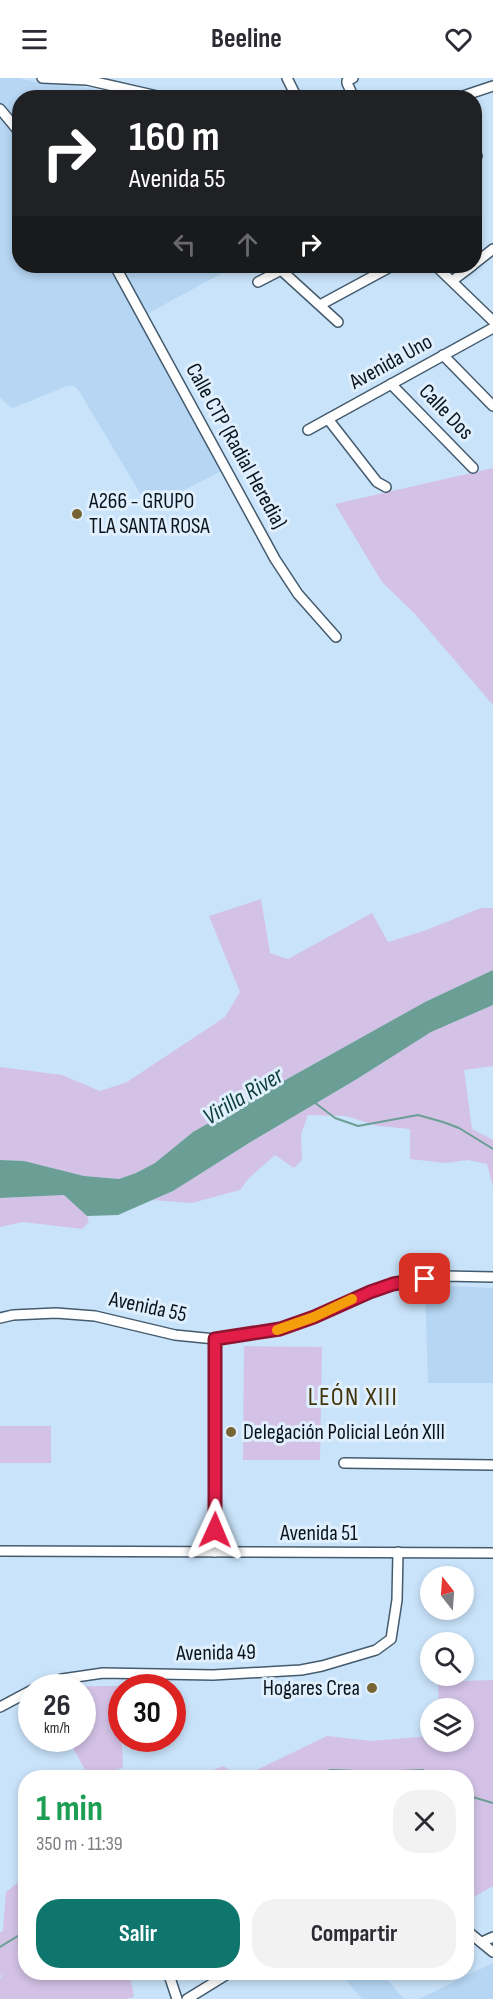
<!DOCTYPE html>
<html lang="es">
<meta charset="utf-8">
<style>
:root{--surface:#fff;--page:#f2f2f3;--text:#2b2b33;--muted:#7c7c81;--accent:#0f766e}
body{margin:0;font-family:"Sofia Sans Condensed",sans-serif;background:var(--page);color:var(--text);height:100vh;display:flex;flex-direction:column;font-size:22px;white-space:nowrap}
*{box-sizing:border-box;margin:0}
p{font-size:20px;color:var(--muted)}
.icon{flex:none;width:33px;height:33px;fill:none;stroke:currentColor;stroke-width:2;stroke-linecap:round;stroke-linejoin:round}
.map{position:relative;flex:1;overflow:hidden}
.sheet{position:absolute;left:18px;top:1692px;width:456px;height:210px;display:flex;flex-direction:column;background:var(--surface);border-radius:24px;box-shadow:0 3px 9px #0003}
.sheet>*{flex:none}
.hud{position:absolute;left:12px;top:12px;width:470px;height:183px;border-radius:24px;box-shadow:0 3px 9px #0003;background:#202124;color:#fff;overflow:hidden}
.needle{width:39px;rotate:343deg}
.fabs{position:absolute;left:420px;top:1488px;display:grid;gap:12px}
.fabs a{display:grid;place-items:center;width:54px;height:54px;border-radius:50%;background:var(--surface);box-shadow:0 3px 9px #0003;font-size:30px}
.speed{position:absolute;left:18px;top:1596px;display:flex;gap:12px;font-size:30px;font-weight:700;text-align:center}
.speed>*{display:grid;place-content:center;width:78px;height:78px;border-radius:50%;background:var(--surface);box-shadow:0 3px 9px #0003;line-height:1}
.speed small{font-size:15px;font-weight:400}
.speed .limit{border:9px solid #d22;background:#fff;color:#111}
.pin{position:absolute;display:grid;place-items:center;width:51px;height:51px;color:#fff;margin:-26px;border-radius:12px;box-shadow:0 3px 9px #0006}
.me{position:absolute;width:66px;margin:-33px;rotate:1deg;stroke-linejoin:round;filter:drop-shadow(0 0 4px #0008)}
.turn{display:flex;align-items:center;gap:21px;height:126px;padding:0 18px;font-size:27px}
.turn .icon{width:78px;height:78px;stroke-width:2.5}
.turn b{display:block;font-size:42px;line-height:51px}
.lanes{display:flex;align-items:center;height:57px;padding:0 18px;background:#0003;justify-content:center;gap:30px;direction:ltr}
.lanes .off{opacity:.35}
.round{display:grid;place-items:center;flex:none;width:63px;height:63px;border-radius:24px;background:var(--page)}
.overview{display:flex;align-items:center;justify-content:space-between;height:102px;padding:0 18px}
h1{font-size:36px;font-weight:700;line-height:45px;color:#1e9e55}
.cta{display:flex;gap:12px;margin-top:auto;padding:12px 18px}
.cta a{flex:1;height:69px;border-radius:24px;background:var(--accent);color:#fff;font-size:24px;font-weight:700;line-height:69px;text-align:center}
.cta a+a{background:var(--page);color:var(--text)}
header{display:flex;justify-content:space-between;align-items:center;height:78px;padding:0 18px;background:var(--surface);font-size:27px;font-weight:700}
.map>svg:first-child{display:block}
</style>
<header><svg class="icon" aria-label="menu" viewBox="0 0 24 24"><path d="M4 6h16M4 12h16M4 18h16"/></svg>Beeline<svg class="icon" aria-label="heart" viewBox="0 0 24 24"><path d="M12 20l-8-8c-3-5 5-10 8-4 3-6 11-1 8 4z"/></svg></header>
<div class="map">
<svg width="493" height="1921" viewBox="0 0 493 1921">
<rect width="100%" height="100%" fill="#c9e3fa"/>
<g fill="#b6d6f3">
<path d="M 0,0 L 19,0 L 43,6 L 77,8 L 137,19 L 20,20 L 19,46 L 0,24 Z"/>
<path d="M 0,38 L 19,61 L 20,188 L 111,188 L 221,393 L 149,430 L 79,313 L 74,308 L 67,308 L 13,330 L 8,327 L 0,319 Z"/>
<path d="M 120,188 L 235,188 L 147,236 Z"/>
<path d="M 450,1208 L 493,1210 L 493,1305 L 428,1305 L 425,1210 Z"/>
<path d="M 493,1885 L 493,1921 L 419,1921 Z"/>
<path d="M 340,1895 L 381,1895 L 404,1921 L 362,1921 Z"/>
</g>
<g fill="#d3c2e6">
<path d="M 493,390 L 493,627 L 415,536 L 382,504 L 335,426 Z"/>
<path d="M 261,821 L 270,875 L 288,881 L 372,835 L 388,864 L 424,853 L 481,830 L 493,830 L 493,892 L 425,924 L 253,1020 L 193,1054 L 155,1085 L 136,1095 L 119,1101 L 84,1098 L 24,1083 L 0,1082 L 0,989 L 62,997 L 100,1013 L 127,1004 L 225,939 L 240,914 L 209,838 Z"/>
<path d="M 493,927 L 493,988 L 464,992 L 472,1051 L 493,1062 L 493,1109 L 487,1086 L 468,1082 L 445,1085 L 410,1081 L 410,1051 L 378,1048 L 346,1038 L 308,1037 L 301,1056 L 302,1082 L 294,1090 L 275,1077 L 249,1100 L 240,1112 L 192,1125 L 153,1122 L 173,1113 L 249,1065 L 357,1001 L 431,954 Z"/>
<path d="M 64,1117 L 87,1138 L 89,1144 L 82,1151 L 23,1144 L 0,1149 L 0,1120 Z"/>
<path d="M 244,1268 L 322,1269 L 320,1382 L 243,1382 Z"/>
<rect x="0" y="1348" width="51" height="37"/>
<path d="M 493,1602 L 493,1808 L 474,1819 L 467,1812 L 466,1700 L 197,1699 L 223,1688 L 242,1699 L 327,1658 L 371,1663 L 430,1658 L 430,1664 L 464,1664 L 464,1630 L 439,1630 L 438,1604 Z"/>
<path d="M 96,1608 L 120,1608 L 123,1690 L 89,1699 L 68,1661 L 82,1660 L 82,1610 L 75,1609 Z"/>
<path d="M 25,1799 L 26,1894 L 142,1895 L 130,1897 L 134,1919 L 125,1921 L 0,1921 L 0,1901 L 5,1893 L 0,1899 L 0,1854 L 3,1853 L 6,1814 Z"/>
</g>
<path fill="#6b9e95" d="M 493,892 L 493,927 L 431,954 L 357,1001 L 249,1065 L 173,1113 L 118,1137 L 87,1138 L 64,1117 L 0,1120 L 0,1082 L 24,1083 L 84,1098 L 119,1101 L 136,1095 L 155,1085 L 193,1054 L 253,1020 L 425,924 Z"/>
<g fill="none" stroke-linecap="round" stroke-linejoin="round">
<g stroke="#6b9e95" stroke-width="2">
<path d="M 314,1024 L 335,1040 L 358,1048 L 418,1037 L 443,1044 L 459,1050 L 493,1071"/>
<path d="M 308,1700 L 331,1692 L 381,1694 L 423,1692 L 436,1700"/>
<path d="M 466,1717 L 493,1725"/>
<path d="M 0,1869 L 26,1853"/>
</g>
<defs>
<g id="minor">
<path d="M 42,0 L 87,2 L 166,20"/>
<path d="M 287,0 L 297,20"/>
<path d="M 353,0 L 347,3 L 347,5 L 354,20"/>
<path d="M 457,20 L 493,8"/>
<path d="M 0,31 L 20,55"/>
<path d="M 474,75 L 477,78"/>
<path d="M 474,186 L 493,171"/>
<path d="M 115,188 L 275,481 L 298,516 L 336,559"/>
<path d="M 436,188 L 493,243"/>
<path d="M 281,192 L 338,244"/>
<path d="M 452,203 L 472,188"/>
<path d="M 258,204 L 289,188"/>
<path d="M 320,227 L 392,188"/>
<path d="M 443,277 L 493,328"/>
<path d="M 391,306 L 473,390"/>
<path d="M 328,341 L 377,404 L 386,409"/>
<path d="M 308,352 L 493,250"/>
<path d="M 0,1240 L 13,1237 L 56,1235 L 95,1238 L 175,1257 L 215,1261 L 280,1251 L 314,1239 L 370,1214 L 393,1206 L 444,1198 L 493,1199"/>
<path d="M 344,1385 L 493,1387"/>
<path d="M 0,1473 L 493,1475"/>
<path d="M 215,1474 L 215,1261"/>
<path d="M 37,1610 L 62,1601 L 103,1595 L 213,1597 L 301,1592 L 322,1588 L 376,1572 L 391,1561 L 397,1522 L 398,1474"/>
<path d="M 0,1629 L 32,1612"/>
<path d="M 466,1852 L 493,1874"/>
<path d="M 482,1864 L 493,1859"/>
<path d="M 168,1894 L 177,1921"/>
<path d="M 187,1921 L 231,1894"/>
</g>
</defs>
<use href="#minor" stroke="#445b6e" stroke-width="12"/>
<use href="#minor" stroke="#fff" stroke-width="9"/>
</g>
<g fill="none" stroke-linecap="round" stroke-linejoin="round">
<defs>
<path id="route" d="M 215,1452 L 215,1261 L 280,1251 L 314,1239 L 370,1214 L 393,1206 L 425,1201"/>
</defs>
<use href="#route" stroke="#92132f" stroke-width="15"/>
<use href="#route" stroke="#e11d48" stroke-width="10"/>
<path stroke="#f59e0b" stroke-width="10" d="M 277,1252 L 314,1239 L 352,1221"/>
</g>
<g fill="#766432" stroke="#dfeffd" stroke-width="2">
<circle cx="77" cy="436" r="6"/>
<circle cx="231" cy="1354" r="6"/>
<circle cx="372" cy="1610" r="6"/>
</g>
<g text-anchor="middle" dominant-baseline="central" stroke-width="6" stroke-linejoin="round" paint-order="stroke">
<g font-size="22" fill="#0b141c" stroke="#dfeffd">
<text transform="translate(391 284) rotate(-29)">Avenida Uno</text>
<text transform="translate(446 334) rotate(46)">Calle Dos</text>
<text transform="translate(236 368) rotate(61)">Calle CTP (Radial Heredia)</text>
<text transform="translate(148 1229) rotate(12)">Avenida 55</text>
<text x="319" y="1455">Avenida 51</text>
<text transform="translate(216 1575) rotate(-1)">Avenida 49</text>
</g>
<g font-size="22" fill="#0b141c" stroke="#dfeffd" text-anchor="start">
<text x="89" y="423">A266 - GRUPO<tspan x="89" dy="25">TLA SANTA ROSA</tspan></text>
<text x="243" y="1354">Delegación Policial León XIII</text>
<text x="360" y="1610" text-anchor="end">Hogares Crea</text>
</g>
<g font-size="24" font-style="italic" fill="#0e3e38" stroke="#dfeffd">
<text transform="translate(243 1018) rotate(-31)">Virilla River</text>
</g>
<g font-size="26" letter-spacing="1.5" fill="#41340a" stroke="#dfeffd">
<text x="353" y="1319">LEÓN XIII</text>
</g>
</g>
</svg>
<div class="fabs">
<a><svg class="needle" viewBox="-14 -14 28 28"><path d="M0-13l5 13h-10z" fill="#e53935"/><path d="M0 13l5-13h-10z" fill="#7c7c81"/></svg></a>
<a><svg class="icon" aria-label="search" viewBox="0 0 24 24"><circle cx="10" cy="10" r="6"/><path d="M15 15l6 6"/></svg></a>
<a><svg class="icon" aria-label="layers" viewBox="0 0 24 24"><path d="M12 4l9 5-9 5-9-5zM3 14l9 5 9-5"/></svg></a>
</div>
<div class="speed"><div>26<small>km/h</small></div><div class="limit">30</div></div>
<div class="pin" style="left:425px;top:1201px;background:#d93025"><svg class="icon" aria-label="arrive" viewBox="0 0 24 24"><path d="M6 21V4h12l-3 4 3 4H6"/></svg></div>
<svg class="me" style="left:215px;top:1452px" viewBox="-20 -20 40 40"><path d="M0-17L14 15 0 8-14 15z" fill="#e11d48" stroke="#fff" stroke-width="4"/></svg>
<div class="hud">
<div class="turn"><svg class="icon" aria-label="right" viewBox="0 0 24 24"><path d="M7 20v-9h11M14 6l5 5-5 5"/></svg><div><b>160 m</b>Avenida 55</div></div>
<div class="lanes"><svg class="icon off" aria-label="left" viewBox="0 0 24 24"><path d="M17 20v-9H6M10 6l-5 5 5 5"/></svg><svg class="icon off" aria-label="ahead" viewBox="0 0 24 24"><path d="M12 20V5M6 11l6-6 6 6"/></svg><svg class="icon" aria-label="right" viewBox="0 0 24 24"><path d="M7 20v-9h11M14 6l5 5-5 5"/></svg></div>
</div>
<section class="sheet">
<div class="overview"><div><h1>1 min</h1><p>350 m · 11:39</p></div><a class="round"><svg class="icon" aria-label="close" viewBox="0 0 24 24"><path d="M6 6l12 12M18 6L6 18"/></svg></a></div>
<div class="cta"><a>Salir</a><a>Compartir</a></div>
</section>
</div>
